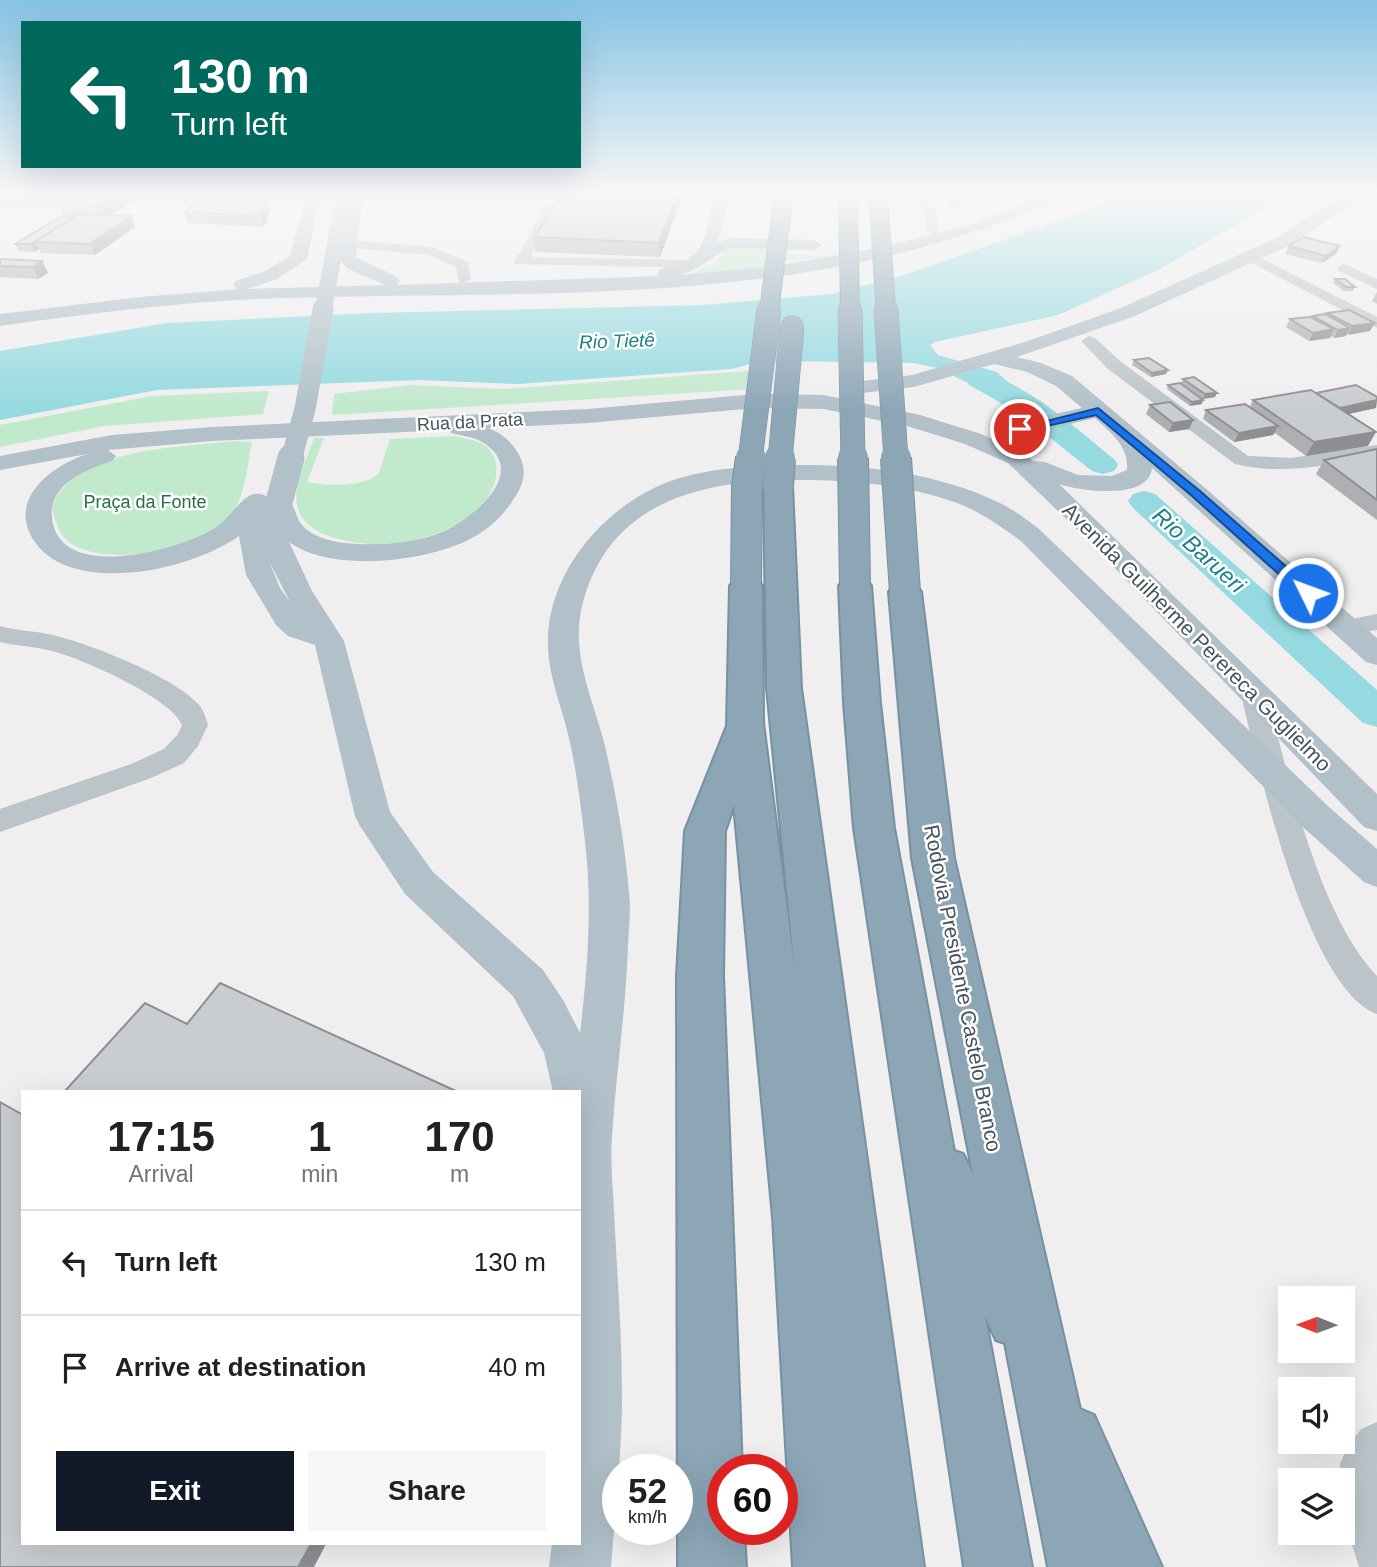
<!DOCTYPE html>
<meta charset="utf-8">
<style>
:root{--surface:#fff;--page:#f6f6f6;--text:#202124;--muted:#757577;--line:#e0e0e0;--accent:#111827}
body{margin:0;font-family:Arial,sans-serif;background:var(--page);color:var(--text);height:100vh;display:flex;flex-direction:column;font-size:26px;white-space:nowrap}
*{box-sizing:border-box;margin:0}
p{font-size:23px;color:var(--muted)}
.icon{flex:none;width:38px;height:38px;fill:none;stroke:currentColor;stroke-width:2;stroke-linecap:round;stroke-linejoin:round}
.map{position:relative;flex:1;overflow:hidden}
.sheet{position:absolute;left:21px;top:1090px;width:560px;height:455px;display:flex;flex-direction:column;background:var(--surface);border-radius:0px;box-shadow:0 7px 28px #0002}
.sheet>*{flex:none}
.banner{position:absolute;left:21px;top:21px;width:560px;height:147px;border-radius:0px;box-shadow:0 7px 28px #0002;background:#00695c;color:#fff;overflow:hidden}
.needle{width:46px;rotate:271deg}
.fabs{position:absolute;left:1278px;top:1286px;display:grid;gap:14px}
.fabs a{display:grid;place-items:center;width:77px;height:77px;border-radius:0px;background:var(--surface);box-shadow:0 7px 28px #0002;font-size:35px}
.speed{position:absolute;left:602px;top:1454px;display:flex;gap:14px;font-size:35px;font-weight:700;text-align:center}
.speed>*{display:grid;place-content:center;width:91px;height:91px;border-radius:50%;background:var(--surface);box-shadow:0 7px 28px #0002;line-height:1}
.speed small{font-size:18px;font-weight:400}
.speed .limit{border:10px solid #d22;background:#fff;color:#111}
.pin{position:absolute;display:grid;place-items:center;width:60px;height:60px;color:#fff;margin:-30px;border:4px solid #fff;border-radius:50%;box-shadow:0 2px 7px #0007}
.me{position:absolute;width:77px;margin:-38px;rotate:312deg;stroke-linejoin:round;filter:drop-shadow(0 0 5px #0008)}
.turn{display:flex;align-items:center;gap:24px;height:147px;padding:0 35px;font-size:32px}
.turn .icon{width:91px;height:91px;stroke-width:2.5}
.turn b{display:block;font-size:49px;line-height:60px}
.eta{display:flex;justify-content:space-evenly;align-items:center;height:119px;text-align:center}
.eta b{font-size:42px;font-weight:700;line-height:49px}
.button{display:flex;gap:14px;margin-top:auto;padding:14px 35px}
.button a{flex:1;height:80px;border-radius:0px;background:var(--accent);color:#fff;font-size:28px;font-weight:700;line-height:80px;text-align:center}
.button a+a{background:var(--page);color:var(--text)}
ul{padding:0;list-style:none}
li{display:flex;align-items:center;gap:21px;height:105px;padding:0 35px;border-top:2px solid var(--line)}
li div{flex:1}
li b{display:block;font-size:26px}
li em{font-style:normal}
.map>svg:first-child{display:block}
</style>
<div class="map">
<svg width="1377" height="1567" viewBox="0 0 1377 1567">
<rect width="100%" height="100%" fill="#f0eeee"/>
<g fill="#c1e9cc">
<path d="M 394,193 L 473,193 L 462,206 L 384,203 Z"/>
<path d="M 482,193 L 549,193 L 535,214 L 467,211 Z"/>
<path d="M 739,247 L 770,248 L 783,254 L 838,257 L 780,261 L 769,267 L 690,274 L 713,264 L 725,251 Z"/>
<path d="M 773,369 L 770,388 L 332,415 L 334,394 L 410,385 L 503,389 Z"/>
<path d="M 269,391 L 263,414 L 104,426 L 0,447 L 0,425 L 152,396 Z"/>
<path d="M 455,436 C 465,439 477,440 486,446 C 491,450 495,458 496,464 C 501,501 459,527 429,536 C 397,546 361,547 329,536 C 315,532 299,520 297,504 C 293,485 308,457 314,438 L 324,438 L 307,482 C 327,486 364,488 379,473 L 390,439 Z"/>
<path d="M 237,441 L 252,442 C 247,466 245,499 229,519 C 201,550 95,572 64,537 C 57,529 54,517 52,507 C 74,447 183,447 237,441 Z"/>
</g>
<path fill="#94dae0" d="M 1127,193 L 1291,193 L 1160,269 L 1058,315 L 935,342 L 930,345 L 938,355 L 997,372 L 1020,394 L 1041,407 L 1014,413 L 983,390 L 937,368 L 914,363 L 785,361 L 754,363 L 731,369 L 517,384 L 420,380 L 157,390 L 0,420 L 0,351 L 167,323 L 371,313 L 703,305 L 832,294 L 904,275 L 1072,216 Z"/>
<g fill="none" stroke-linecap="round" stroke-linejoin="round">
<g fill="#94dae0" fill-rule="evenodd">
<path d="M 978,371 C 1029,384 1074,427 1114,459 L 1118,465 L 1114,471 L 1103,474 L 1092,471 L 1018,412 L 969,385 L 965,379 L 969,373 Z"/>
<path d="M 1144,491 L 1155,494 L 1377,690 L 1377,727 L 1363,723 L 1133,508 L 1128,501 L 1133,494 Z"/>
</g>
<defs>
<g id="highway">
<path d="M 778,478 L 788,480 L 792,486 L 801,688 L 924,1567 L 793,1567 L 773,1217 L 734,805 L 725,831 L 723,976 L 742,1470 L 723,1470 L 723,1530 L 744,1530 L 746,1567 L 678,1567 L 677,976 L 685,831 L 727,726 L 730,586 L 735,579 L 746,576 L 757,579 L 762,586 L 763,723 L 795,972 L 767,688 L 764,486 L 768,480 Z"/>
<path d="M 855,576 L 866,579 L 871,586 L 880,703 L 894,828 L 954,1151 L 963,1154 L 973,1174 L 912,858 L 889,592 L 894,585 L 905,582 L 916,585 L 921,592 L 954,858 L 1080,1409 L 1094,1415 L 1162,1567 L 1048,1567 L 1005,1343 L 996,1340 L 985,1316 L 1032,1567 L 964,1567 L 854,828 L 844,703 L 839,586 L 844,579 Z"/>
</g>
</defs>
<use href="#highway" stroke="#7791a2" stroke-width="4"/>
<g fill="#bbc4c9" fill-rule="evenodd">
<path d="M 919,193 L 931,193 L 939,230 L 938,233 L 933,234 L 927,230 Z"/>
<path d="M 977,193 L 996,193 L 979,200 L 973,196 Z"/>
<path d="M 550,203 L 556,207 L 531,257 L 696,260 L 703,264 L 696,268 L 515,264 L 513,261 L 520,253 L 544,207 Z"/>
<path d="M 347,240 L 432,247 L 468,262 L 471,279 L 464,283 L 459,282 L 456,267 L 429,255 L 342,247 L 340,244 Z"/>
<path d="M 1251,253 L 1377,317 L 1377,328 L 1246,260 L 1246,254 Z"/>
<path d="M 1344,264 L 1377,279 L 1377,289 L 1339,271 L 1337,268 Z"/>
<path d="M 1089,336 L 1095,338 L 1120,361 L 1248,456 L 1291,458 L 1377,445 L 1377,457 C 1329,464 1283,476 1235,464 L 1108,369 L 1081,341 Z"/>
<path d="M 1377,614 L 1377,630 L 1345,635 L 1337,632 L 1333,627 L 1337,622 Z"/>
<path d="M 0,626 C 18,631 36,631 53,635 C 90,644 175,677 199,705 C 204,711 206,718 208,725 L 198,746 L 184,763 L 151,778 L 0,832 L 0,809 L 131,764 L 164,749 L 178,734 L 182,725 C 172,698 77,656 48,650 C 32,646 16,646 0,642 Z"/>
<path d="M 1254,686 L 1263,689 L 1267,695 C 1289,778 1318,914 1377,976 L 1377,1014 C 1307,988 1258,766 1241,695 L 1245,689 Z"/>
<path d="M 1377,1422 L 1377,1567 L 1359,1567 L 1342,1512 L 1340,1464 L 1347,1448 L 1361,1429 Z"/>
</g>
<g fill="#b1c0c9" fill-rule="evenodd">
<path d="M 307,193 L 321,193 L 307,259 L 277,279 L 248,289 L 385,285 L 348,269 L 338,258 L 342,226 L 352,193 L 366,193 L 358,226 L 356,257 L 397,277 L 400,281 L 397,285 L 659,276 L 657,273 L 660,269 C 711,257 702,238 716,193 L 730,193 L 718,242 L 732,238 L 814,240 L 822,245 L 814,250 L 733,248 C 713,254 700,270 680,275 L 781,265 L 878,248 L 969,225 L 1054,193 L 1074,193 L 1072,196 C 1009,220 947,243 880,258 C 685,302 481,292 282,298 C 188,301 94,313 0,326 L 0,314 L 140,297 L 238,289 L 233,285 L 236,281 L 265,271 L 290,256 Z"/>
<path d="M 1350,193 L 1368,193 L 1290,245 L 1135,316 L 1017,357 L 1041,363 L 1072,376 L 1205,488 L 1377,638 L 1377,665 L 1366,662 L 1152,468 C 1149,501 1080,491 1059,484 L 1377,794 L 1377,831 L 1364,827 L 1084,536 L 1008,463 L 965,444 L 907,426 L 824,409 L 756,408 L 588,423 L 488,428 C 502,433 512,442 519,455 C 528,471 523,486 513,500 C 502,517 488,530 470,539 C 426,562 331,573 289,542 L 312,591 L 344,641 L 390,812 L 433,872 L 543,970 L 563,1000 L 580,1033 C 588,966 593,900 584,833 C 580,800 576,766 568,734 C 561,705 549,677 548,647 C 545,580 596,516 654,488 C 687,472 726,468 762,466 C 841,462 928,468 1000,503 C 1014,510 1027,520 1039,529 L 1330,808 L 1377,849 L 1377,887 L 1364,882 L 1304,828 L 1021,541 C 1000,526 981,512 957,503 C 911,486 860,481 811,480 C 715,479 613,493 583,602 C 569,653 593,698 605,746 C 616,794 625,844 629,893 C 631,910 629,927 628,945 C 626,1009 616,1073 612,1137 C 610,1161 613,1187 614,1211 C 617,1273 622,1335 622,1397 C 622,1453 615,1511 611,1567 L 549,1567 L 552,1544 L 579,1544 L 579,1092 L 553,1092 L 544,1053 L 513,996 L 405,894 L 360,826 L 355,816 L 315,645 L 288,636 L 276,625 L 246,575 L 239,536 C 195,567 107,587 58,562 C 47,556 37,547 31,536 C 10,496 54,465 87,454 L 0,470 L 0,456 L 112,435 L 212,427 L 588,409 L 756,394 L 824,395 L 920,415 L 981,434 L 1024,453 L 1033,461 L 1045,462 L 1078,475 L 1112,476 L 1127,470 C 1129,446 1111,433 1095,418 L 1020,436 L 1012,434 L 1009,429 L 1012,424 L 1082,408 L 1056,386 L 1027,372 L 994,364 L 914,387 L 854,394 L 846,393 L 843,388 L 846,383 L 854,382 L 912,375 L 1028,341 L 1121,308 L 1278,237 L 1323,207 ZM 449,430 L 451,433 C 461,436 472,436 482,442 C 533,472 468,523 437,534 C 412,543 383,545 357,544 C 341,543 324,541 310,532 C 295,523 297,509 288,497 L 279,494 L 269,498 C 264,494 256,492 249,496 C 238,502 228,520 215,528 C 180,550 59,584 52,518 C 48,484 87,469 112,461 L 116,456 L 108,450 L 212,441 ZM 269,561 L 290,602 L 280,588 Z"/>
</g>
<use href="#highway" fill="#8ca6b6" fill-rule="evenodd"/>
<defs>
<g id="highway-bridge-far2">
<path d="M 848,193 L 850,311"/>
<path d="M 878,193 L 886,311"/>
<path d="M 769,311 L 784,193"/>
</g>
<g id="highway-bridge-far1">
<path d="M 850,309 L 853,460"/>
<path d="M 886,309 L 896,460"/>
<path d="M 750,460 L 769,309"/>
<path d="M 780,460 L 792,327"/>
</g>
<g id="highway-bridge">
<path d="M 853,458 L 855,586"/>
<path d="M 896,458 L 905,592"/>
<path d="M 778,486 L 780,458"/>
<path d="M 746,586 L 747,486 L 751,458"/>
</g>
</defs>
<use href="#highway-bridge-far2" stroke="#7791a2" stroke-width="20" stroke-linecap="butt"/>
<use href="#highway-bridge-far1" stroke="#7791a2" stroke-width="25" stroke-linecap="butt"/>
<use href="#highway-bridge" stroke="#7791a2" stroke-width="32" stroke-linecap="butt"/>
<path stroke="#b1c0c9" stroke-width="17" d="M 323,311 L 343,204"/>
<path stroke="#b1c0c9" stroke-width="21" d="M 291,460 L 305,409 L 323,309"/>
<path stroke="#b1c0c9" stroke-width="27" d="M 279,502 L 291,458"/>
<use href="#highway-bridge-far2" stroke="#8ca6b6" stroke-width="18"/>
<use href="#highway-bridge-far1" stroke="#8ca6b6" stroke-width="24"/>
<use href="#highway-bridge" stroke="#8ca6b6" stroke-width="30"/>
</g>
<g fill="#adafb3">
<path d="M 0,193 L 171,193 L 157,202 L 134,201 L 110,215 L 135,227 L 95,255 L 41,253 L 39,249 L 34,252 L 19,251 L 15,244 L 64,217 L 60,208 L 0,206 Z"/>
<path d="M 181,193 L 276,193 L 277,195 L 268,202 L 270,209 L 264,227 L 188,223 L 184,212 L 195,205 L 183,204 L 179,194 Z"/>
<path d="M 562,193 L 682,193 L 682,197 L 660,257 L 535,252 L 534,237 Z"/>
<path d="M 946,193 L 970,193 L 968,200 L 959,200 L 958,207 L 950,207 L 945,196 Z"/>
<path d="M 1289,246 L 1336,254 L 1322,263 L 1285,254 Z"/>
<path d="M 0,259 L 42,261 L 48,273 L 38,279 L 0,277 Z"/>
<path d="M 1335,279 L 1355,287 L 1353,291 L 1344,291 L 1333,283 Z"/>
<path d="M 1377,292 L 1377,304 L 1372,301 Z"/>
<path d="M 1327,313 L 1370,331 L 1347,334 L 1346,336 L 1334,338 L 1331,336 L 1330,338 L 1309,341 L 1286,327 L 1290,319 L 1312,318 L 1313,316 L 1326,315 Z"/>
<path d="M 1134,360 L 1166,374 L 1151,377 L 1132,365 Z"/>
<path d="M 1183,379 L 1215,397 L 1203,399 L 1181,383 Z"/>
<path d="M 1168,385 L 1202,404 L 1190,406 L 1167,389 Z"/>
<path d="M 1316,393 L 1377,397 L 1376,408 L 1348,414 L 1368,446 L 1306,456 L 1275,433 L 1273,435 L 1234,442 L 1203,419 L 1206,410 L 1250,407 L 1253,400 Z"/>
<path d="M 1150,405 L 1193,420 L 1189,429 L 1169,432 L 1146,414 Z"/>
<path d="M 1377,449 L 1377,520 L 1316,474 L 1324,460 Z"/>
</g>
<g fill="#8d8f92">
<path d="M 57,193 L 87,193 L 58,203 L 60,209 L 54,195 Z"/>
<path d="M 119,193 L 131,193 L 134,201 L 104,219 L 98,205 Z"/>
<path d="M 153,193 L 171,193 L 157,202 Z"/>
<path d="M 264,193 L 276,193 L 277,195 L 268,202 L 270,209 L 264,227 L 260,216 L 259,197 Z"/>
<path d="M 678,193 L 682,193 L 682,197 L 660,257 L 659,243 Z"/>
<path d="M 131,216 L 135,227 L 95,255 L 90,244 Z"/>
<path d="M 75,217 L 35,242 L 39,249 L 34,252 L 31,244 Z"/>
<path d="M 1340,246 L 1336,254 L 1322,263 L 1326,256 Z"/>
<path d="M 42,261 L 48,273 L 38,279 L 33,267 Z"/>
<path d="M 1375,323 L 1370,331 L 1348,335 L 1352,326 Z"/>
<path d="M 1350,328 L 1346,336 L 1334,338 L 1338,330 Z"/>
<path d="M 1334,329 L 1330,338 L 1309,341 L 1313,333 Z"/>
<path d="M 1168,370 L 1166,374 L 1151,377 L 1152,373 Z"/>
<path d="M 1217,393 L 1215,397 L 1203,399 L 1205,394 Z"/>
<path d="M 1203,400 L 1202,404 L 1190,406 L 1192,402 Z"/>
<path d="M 1377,400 L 1376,408 L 1335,417 L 1340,408 Z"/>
<path d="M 1193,420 L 1189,429 L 1169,432 L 1173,423 Z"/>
<path d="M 1278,426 L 1273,435 L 1234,442 L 1239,433 Z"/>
<path d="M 1376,432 L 1368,446 L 1306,456 L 1314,442 Z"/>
<path d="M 311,1544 L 326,1544 L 314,1567 L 298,1567 Z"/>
</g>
<g fill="#c9ccd0" stroke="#8d8f92" stroke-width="2">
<path d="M 0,193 L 57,193 L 54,195 Z"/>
<path d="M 76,193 L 119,193 L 98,205 L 58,203 Z"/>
<path d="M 181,193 L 264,193 L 259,197 L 267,198 L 260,216 L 184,212 L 210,195 L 179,194 Z"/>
<path d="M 562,193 L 678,193 L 659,243 L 534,237 Z"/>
<path d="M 948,193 L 957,193 L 959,200 L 951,200 Z"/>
<path d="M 78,214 L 131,216 L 90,244 L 35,242 Z"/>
<path d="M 60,217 L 74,217 L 31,244 L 15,244 Z"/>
<path d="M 1303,237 L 1340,246 L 1326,256 L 1289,246 Z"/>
<path d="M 0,259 L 42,261 L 33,267 L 0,266 Z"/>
<path d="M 1335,279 L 1345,279 L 1355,287 L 1346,287 Z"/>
<path d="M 1349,310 L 1375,323 L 1352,326 L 1327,313 Z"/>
<path d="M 1325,314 L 1350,328 L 1338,330 L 1313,316 Z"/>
<path d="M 1310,317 L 1334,329 L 1313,333 L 1290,319 Z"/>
<path d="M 1149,358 L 1168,370 L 1152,373 L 1134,360 Z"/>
<path d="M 1194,377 L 1217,393 L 1205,394 L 1183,379 Z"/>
<path d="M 1180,383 L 1203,400 L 1192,402 L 1168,385 Z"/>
<path d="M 1356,385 L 1377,397 L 1377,400 L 1340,408 L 1316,393 Z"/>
<path d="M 1311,390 L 1376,432 L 1314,442 L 1253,400 Z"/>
<path d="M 1170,402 L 1193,420 L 1173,423 L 1150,405 Z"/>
<path d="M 1245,404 L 1278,426 L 1239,433 L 1206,410 Z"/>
<path d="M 1377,449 L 1377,500 L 1324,460 Z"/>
<path d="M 220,983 L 458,1092 L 64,1092 L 145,1003 L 187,1024 Z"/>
<path d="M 0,1102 L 23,1115 L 23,1544 L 311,1544 L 298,1567 L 0,1567 Z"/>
</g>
<linearGradient id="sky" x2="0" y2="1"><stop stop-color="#86c3e5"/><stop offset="0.47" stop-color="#f8f7f7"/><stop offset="1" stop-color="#f8f7f7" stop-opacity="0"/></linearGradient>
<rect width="1377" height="412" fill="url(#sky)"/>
<path fill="#1a73e8" stroke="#114b97" stroke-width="2" d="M 1098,408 L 1200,491 L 1313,590 L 1313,596 L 1303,596 L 1192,496 L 1096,415 L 1020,432 L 1015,429 Z"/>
<g text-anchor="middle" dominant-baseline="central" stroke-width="5" stroke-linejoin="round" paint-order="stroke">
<g font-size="18" fill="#485359" stroke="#fff">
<text transform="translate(470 422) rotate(-3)">Rua da Prata</text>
</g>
<g font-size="18" fill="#23713f" stroke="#fff">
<text x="145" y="502">Praça da Fonte</text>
</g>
<g font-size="19" font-style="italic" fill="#1d8089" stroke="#fff">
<text transform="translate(617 341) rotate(-2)">Rio Tietê</text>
</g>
<g font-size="21" fill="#485359" stroke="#fff">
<text transform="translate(1197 637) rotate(45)">Avenida Guilherme Perereca Guglielmo</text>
<text transform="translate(963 988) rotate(79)">Rodovia Presidente Castelo Branco</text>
</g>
<g font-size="23" font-style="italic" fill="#1d8089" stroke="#fff">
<text transform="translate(1199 550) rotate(42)">Rio Barueri</text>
</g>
</g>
</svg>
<div class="fabs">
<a><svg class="needle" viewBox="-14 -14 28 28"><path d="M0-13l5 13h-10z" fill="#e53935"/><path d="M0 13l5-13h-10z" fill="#757577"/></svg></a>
<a><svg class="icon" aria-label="sound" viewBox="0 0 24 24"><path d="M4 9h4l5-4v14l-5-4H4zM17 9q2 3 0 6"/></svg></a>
<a><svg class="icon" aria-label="layers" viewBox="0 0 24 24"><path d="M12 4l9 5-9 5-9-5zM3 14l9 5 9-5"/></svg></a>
</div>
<div class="speed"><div>52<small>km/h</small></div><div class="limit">60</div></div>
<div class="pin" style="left:1020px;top:429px;background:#d93025"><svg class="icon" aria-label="arrive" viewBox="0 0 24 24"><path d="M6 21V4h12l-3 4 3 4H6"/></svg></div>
<svg class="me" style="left:1308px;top:593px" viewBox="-20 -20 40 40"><circle r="17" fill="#1a73e8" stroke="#fff" stroke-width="3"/><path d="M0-11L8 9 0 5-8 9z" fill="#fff"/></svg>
<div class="banner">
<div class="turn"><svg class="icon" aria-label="left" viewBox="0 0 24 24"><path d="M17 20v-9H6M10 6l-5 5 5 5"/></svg><div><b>130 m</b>Turn left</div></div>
</div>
<section class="sheet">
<div class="eta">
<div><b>17:15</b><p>Arrival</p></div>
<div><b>1</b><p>min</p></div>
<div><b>170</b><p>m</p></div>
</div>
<ul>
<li><svg class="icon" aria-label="left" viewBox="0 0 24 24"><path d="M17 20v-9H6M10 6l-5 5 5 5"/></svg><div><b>Turn left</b></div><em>130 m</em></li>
<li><svg class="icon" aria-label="arrive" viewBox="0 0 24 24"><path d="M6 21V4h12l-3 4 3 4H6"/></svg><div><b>Arrive at destination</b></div><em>40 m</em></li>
</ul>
<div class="button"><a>Exit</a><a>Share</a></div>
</section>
</div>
